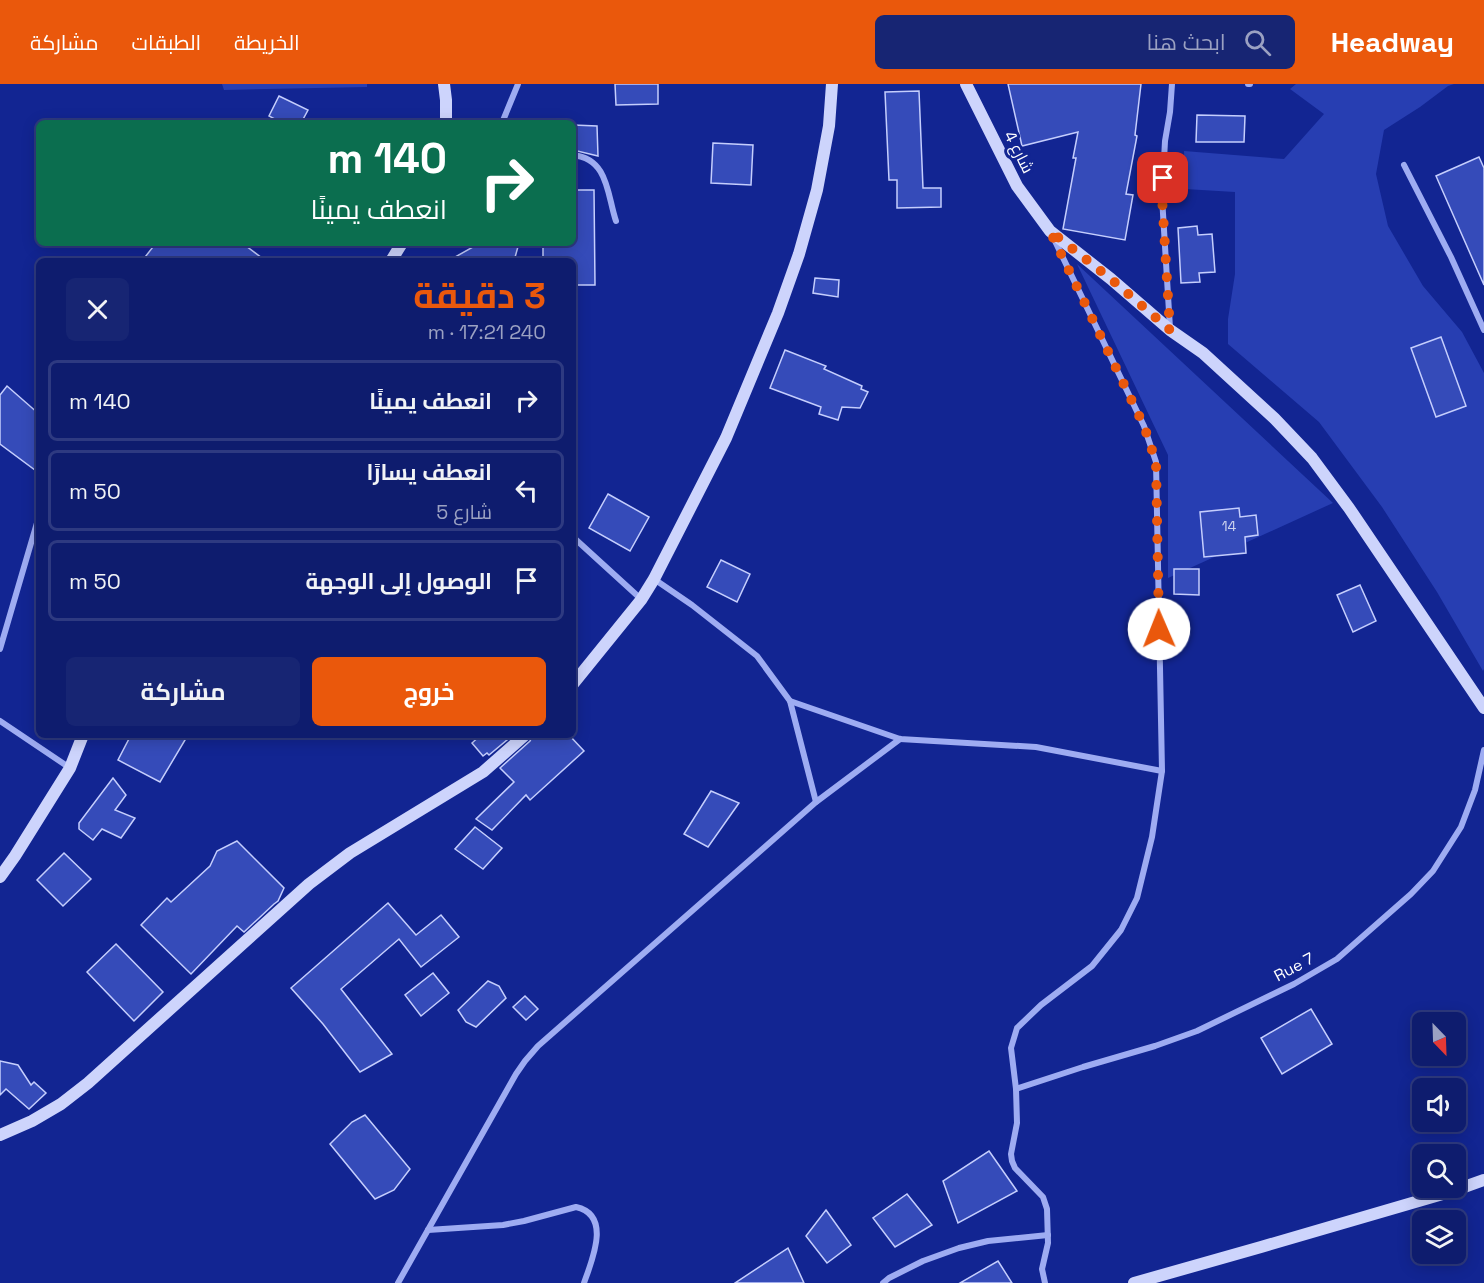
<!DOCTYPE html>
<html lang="ar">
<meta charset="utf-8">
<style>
:root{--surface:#0e1c6e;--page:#172573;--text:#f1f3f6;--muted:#9ba1c2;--line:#2e3a81;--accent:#ea580c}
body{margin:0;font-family:"Space Grotesk",Cairo,sans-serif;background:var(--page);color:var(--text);direction:rtl;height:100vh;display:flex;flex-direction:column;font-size:22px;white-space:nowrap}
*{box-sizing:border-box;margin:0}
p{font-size:20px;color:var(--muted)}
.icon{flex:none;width:33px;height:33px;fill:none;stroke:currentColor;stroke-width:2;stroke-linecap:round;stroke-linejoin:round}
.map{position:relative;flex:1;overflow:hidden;direction:ltr}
.drawer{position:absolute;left:36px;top:174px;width:540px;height:480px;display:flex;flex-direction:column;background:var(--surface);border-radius:9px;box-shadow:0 3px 15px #0003,0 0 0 2px var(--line);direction:rtl}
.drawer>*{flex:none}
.top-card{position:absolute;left:36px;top:36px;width:540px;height:126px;border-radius:9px;box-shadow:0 3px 15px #0003,0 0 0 2px var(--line);direction:rtl;background:#0b6e4f;color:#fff;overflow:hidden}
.needle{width:39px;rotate:157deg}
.fabs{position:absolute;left:1412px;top:928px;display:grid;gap:12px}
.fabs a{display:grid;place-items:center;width:54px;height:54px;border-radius:9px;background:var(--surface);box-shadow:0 3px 15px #0003,0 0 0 2px var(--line);font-size:30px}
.pin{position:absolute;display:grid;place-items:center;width:51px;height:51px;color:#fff;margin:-26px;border-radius:12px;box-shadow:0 3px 9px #0006}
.me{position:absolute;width:66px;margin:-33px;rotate:359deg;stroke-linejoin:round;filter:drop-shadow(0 0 4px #0008)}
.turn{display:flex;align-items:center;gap:21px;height:126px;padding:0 30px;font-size:27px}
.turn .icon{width:78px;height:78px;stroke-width:2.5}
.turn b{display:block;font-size:42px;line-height:51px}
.round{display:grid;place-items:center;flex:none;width:63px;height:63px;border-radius:9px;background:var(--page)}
.headline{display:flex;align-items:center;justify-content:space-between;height:102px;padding:0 30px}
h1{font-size:36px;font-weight:700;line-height:45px;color:var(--accent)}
.button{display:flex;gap:12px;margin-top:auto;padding:12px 30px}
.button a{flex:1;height:69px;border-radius:9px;background:var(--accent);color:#fff;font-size:24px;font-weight:700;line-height:69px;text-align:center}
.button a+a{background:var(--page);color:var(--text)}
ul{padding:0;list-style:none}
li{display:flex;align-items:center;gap:18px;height:81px;margin:0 12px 9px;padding:0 18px;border:3px solid var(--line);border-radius:9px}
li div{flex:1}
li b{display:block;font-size:22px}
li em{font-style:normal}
header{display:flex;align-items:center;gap:36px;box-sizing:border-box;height:84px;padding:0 30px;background:var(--accent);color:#fff}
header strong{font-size:28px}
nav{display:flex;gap:33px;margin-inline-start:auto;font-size:21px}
.search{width:420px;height:54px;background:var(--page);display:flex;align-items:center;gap:15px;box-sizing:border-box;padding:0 21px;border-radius:9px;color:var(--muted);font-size:22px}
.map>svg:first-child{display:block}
</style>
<header>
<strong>Headway</strong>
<div class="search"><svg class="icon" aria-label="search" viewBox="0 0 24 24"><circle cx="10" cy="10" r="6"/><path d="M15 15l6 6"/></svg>ابحث هنا</div>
<nav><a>الخريطة</a><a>الطبقات</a><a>مشاركة</a></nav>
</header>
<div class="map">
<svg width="1484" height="1199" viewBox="0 0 1484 1199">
<rect width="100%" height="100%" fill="#122592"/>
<g fill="#273eb2">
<path d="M 222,0 L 367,0 L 367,3 L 224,6 Z"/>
<path d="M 1296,0 L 1454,0 L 1448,2 L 1420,23 L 1384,46 L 1376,90 L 1388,142 L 1423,202 L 1462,248 L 1484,289 L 1484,585 L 1483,587 L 1437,508 L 1382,423 L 1319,338 L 1228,260 L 1228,235 L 1235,190 L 1235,108 L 1185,105 L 1184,67 L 1284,75 L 1324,30 L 1290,5 Z"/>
<path d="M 1077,180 L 1333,419 L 1168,494 L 1168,371 Z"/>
</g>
<g fill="#354bb9" stroke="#c5cefd" stroke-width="1.5">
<path d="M 615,0 L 658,0 L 658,20 L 616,21 Z"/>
<path d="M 1008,0 L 1141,0 L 1135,51 L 1137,52 L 1126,110 L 1133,111 L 1125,156 L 1063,145 L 1076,74 L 1073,74 L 1078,48 L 1022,62 Z"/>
<path d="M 919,7 L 923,104 L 941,104 L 941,123 L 897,124 L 897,96 L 889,96 L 885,8 Z"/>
<path d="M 279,12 L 308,26 L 301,39 L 282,39 L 269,32 Z"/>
<path d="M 1197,31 L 1245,32 L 1244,58 L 1196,58 Z"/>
<path d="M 573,41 L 597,42 L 598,72 L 573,66 Z"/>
<path d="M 713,59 L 753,61 L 751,101 L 711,99 Z"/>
<path d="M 1479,73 L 1484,84 L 1484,201 L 1436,92 Z"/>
<path d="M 573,106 L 594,106 L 595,201 L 573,201 L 573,177 L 543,177 L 543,159 L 573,159 Z"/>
<path d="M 1197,142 L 1198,151 L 1212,150 L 1215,188 L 1199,189 L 1200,198 L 1181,199 L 1178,144 Z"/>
<path d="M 156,159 L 242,159 L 266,177 L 142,177 Z"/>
<path d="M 480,159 L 519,159 L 514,177 L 448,177 Z"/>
<path d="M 815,194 L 839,196 L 838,213 L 813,209 Z"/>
<path d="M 1441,253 L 1466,322 L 1436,333 L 1411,264 Z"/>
<path d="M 785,266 L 826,282 L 824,285 L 862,302 L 861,305 L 868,308 L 860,324 L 842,323 L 838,336 L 819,330 L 821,323 L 770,304 Z"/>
<path d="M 7,302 L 39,330 L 39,389 L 0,360 L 0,311 Z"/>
<path d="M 608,410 L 649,433 L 630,467 L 589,444 Z"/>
<path d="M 1239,424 L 1240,433 L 1256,431 L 1258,451 L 1245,453 L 1246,469 L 1204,473 L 1200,428 Z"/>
<path d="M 721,476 L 750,490 L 737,518 L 707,503 Z"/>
<path d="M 1174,485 L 1199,485 L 1199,511 L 1174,510 Z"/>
<path d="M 1360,501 L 1376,537 L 1353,548 L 1337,511 Z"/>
<path d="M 131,651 L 188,651 L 160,698 L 118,676 Z"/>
<path d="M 481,651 L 513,651 L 489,671 L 487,669 L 483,672 L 472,659 Z"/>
<path d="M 533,651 L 569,651 L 584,667 L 530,716 L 526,711 L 492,746 L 476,735 L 514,698 L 500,684 L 530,657 Z"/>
<path d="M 113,694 L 126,711 L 115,726 L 135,734 L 121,754 L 102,745 L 93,756 L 79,745 L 79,739 Z"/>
<path d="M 711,707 L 739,719 L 708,763 L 684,750 Z"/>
<path d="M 475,743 L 502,764 L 483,785 L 455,765 Z"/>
<path d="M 237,757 L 284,804 L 278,817 L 274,820 L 244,848 L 237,842 L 191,890 L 141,841 L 167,814 L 171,818 L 210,782 L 217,767 Z"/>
<path d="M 64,769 L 91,795 L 63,822 L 37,796 Z"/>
<path d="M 388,819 L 416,851 L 441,831 L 459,853 L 421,883 L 399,855 L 341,905 L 392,970 L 360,988 L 323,940 L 291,904 Z"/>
<path d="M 116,860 L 163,908 L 134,937 L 87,888 Z"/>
<path d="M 433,889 L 449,909 L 421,932 L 405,911 Z"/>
<path d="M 488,897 L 499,902 L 506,914 L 476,943 L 466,938 L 458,926 Z"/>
<path d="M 525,912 L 538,925 L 526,936 L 513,923 Z"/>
<path d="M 1311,925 L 1332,960 L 1282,990 L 1261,954 Z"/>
<path d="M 0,977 L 18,981 L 31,1001 L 34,998 L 46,1009 L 29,1025 L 6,1005 L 0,1011 Z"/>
<path d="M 365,1031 L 410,1085 L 394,1106 L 375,1115 L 330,1060 L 352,1038 Z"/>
<path d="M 989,1067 L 1017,1107 L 958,1139 L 943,1097 Z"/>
<path d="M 907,1110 L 932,1141 L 895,1163 L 873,1134 Z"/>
<path d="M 826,1126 L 851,1161 L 827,1179 L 806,1152 Z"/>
<path d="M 788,1164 L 804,1199 L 735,1199 Z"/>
<path d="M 998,1177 L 1012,1199 L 960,1199 Z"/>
</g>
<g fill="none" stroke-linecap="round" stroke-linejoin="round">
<g stroke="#9eacf2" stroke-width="6">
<path d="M 1248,0 L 1250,0"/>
<path d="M 502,39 L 518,0"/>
<path d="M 573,71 C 609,75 607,111 616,137"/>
<path d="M 1404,81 L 1451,173 L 1484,246"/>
<path d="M 1170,244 L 1162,113 L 1165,57 L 1170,28 L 1172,0"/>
<path d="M 573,453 L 641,515"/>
<path d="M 654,495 L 692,521 L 757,572 L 790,617 L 900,655 L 1036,663 L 1162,687"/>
<path d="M 0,565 L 39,432"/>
<path d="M 790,617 L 816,718"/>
<path d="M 0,637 L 70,684"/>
<path d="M 1016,1005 L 1083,983 L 1155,962 L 1197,947 L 1294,900 L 1337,875 L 1411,810 L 1433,787 L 1461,743 L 1475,706 L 1484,666"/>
<path d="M 428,1146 L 503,1141 L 524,1137 L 576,1123 C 612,1131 592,1176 584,1199"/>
<path d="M 398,1199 L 516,990 L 525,977 L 538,962 L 816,718 L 900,655"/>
<path d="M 883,1199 L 889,1194 L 923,1177 L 959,1164 L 988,1157 L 1048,1151"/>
<path d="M 1045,1199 L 1042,1185 L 1048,1159 L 1047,1125 L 1043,1113 L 1015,1084 L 1012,1077 L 1011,1070 L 1017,1039 L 1016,1005 L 1011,964 L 1017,944 L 1041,921 L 1092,882 L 1121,846 L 1137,814 L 1152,753 L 1162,687 L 1156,378 L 1144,342 L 1053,153"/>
</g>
<g stroke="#cdd4fc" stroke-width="12">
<path d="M 444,0 L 446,16 L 446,39"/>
<path d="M 966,0 L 1017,102 L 1050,147 L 1111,195 L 1170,246 L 1203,269 L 1274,334 L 1312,374 L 1349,424 L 1484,624"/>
<path d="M 391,177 L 402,159"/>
<path d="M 573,600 L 641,516 L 654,495 L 726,354 L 778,229 L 799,170 L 817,106 L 829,42 L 832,0"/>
<path d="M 0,793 L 15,772 L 70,684 L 83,651"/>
<path d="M 0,1051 L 32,1037 L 61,1020 L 88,999 L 309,800 L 350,769 L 483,688 L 525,651"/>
<path d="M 1134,1199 L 1261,1163 L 1453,1107 L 1484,1096"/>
</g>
</g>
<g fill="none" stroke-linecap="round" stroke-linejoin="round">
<path stroke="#ea580c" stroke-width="10" stroke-dasharray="0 18" d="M 1159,545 L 1156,378 L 1144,342 L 1050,147 L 1111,195 L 1170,246 L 1162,113 L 1163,94"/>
</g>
<g text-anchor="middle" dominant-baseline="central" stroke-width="6" stroke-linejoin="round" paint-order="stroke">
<g font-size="14" fill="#ccd2ee">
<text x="1229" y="442">14</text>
</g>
<g font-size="16" fill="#fff" stroke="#122592">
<text transform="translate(1019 68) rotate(63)">شارع 4</text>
<text transform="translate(1294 883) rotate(-28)">Rue 7</text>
</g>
</g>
</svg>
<div class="fabs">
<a><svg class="needle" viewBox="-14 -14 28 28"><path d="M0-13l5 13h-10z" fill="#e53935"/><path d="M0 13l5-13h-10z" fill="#9ba1c2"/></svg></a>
<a><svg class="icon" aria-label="sound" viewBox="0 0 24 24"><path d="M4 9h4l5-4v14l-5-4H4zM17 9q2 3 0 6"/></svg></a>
<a><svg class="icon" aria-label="search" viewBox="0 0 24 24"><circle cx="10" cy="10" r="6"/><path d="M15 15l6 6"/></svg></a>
<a><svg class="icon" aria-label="layers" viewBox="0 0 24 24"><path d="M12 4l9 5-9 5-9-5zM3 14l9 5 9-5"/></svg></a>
</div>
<div class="pin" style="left:1163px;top:94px;background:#d93025"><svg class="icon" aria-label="arrive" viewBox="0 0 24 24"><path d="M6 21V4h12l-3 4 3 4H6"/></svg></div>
<svg class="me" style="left:1159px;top:545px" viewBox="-20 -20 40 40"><circle r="19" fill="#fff"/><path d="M0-13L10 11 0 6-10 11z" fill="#ea580c"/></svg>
<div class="top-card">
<div class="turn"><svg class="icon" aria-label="right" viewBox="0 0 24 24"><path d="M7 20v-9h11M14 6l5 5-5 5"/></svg><div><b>140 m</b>انعطف يمينًا</div></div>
</div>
<section class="drawer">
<div class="headline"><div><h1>3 دقيقة</h1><p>240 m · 17:21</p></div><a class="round"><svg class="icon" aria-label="close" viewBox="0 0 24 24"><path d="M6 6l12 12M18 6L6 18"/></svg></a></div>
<ul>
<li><svg class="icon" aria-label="right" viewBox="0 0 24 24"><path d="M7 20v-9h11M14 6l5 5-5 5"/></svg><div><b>انعطف يمينًا</b></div><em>140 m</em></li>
<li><svg class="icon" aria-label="left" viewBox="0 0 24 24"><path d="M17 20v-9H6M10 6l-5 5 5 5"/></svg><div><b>انعطف يسارًا</b><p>شارع 5</p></div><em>50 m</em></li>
<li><svg class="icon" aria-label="arrive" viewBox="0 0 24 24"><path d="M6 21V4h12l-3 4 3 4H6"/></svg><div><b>الوصول إلى الوجهة</b></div><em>50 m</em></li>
</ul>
<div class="button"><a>خروج</a><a>مشاركة</a></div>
</section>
</div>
